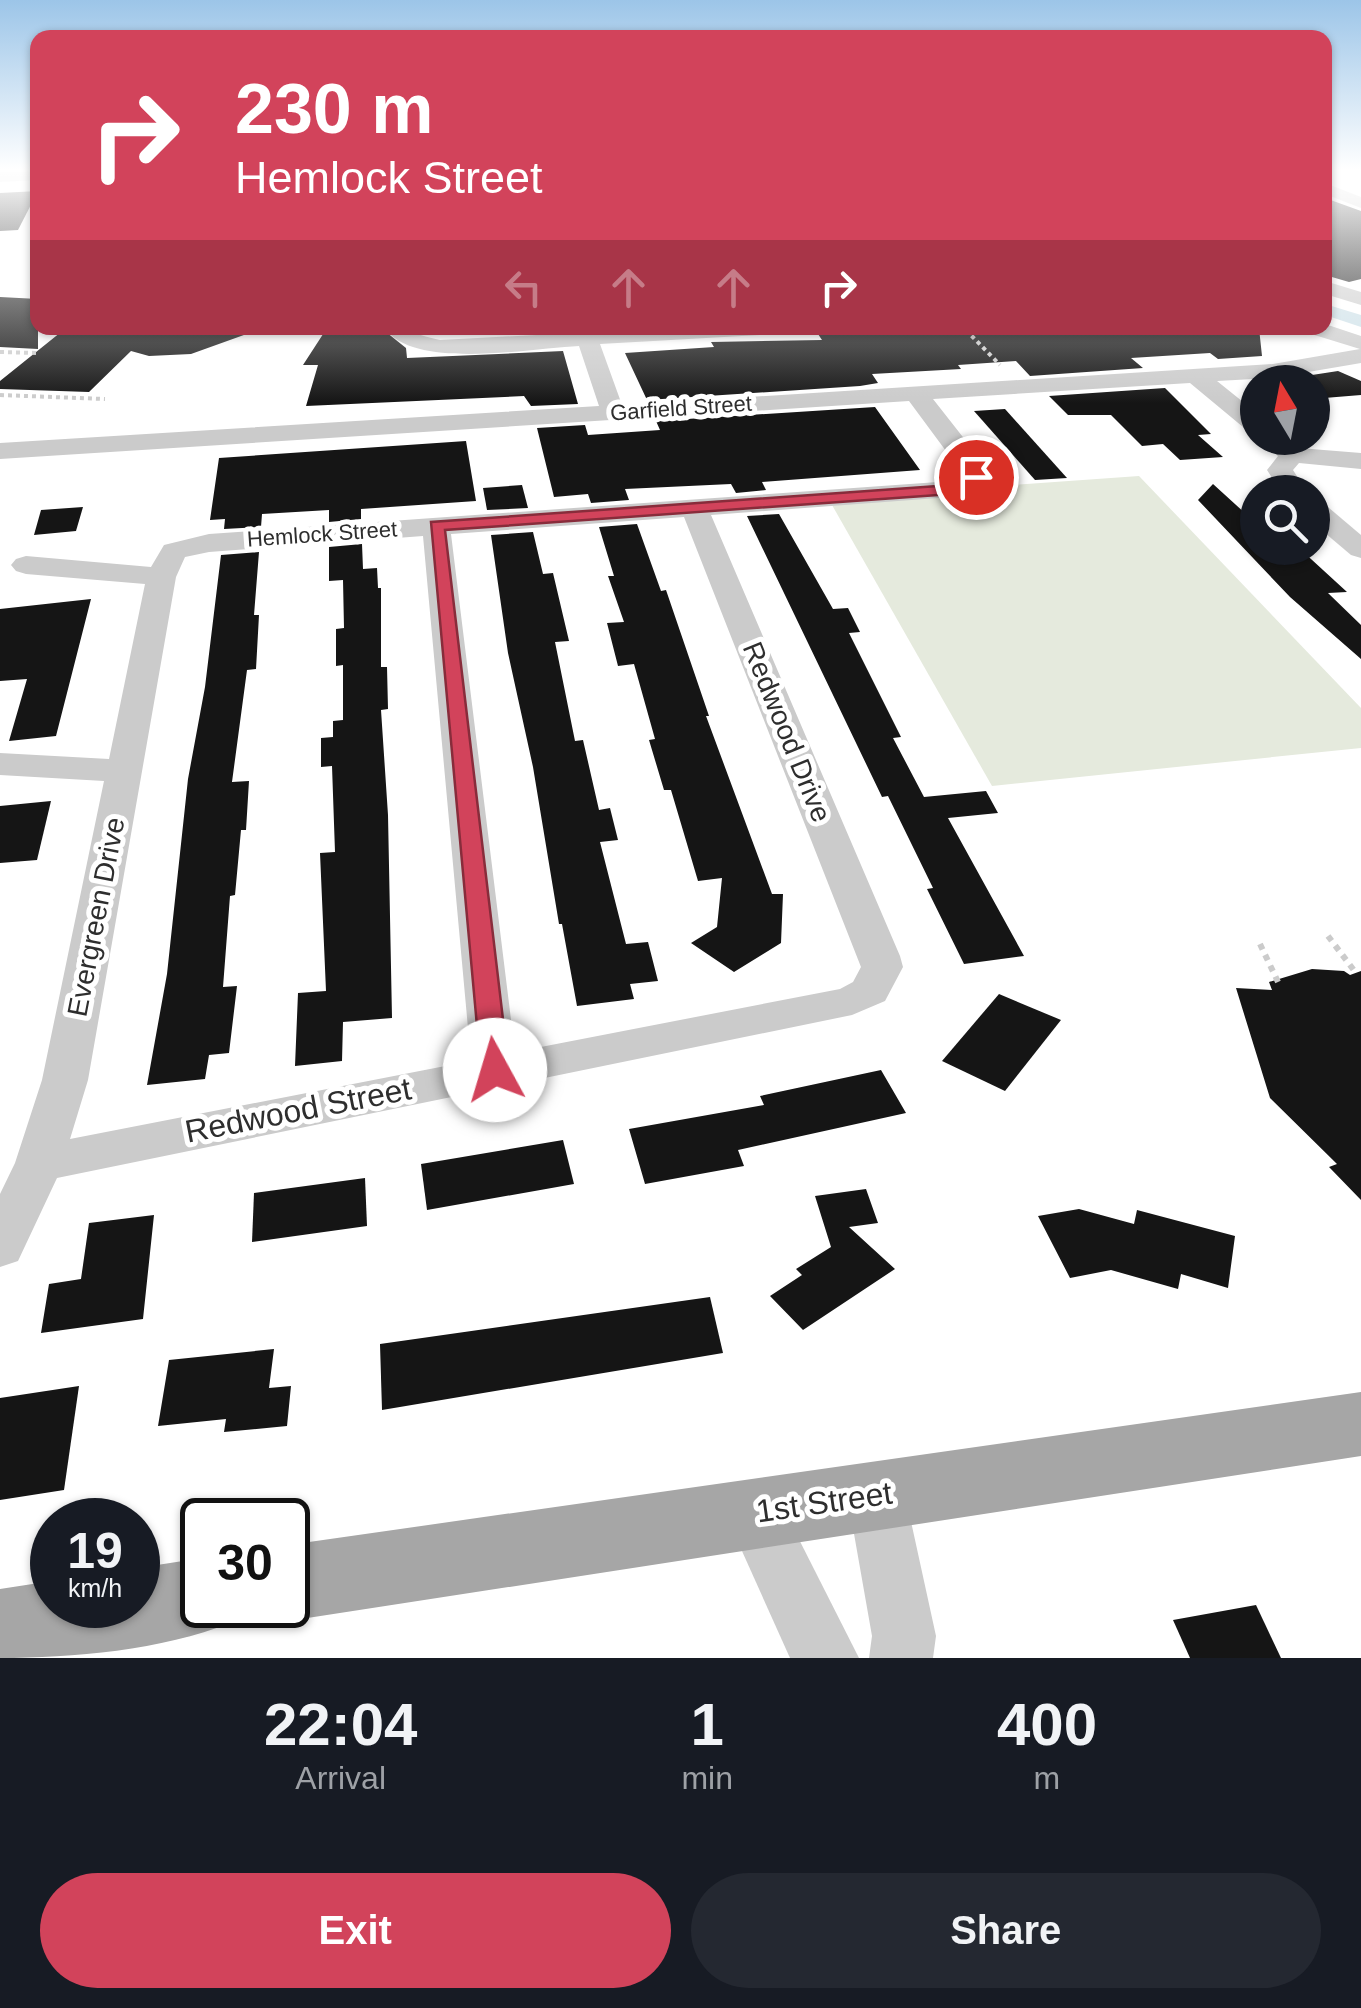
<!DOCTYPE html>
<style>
:root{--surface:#171b24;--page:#242831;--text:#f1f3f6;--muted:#9ea1a6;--accent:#d2435b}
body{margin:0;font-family:Helvetica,sans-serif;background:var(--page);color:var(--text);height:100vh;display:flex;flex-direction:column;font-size:38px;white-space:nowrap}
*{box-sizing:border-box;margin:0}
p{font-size:32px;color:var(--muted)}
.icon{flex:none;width:55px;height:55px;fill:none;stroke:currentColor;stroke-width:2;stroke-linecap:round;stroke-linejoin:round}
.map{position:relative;height:1658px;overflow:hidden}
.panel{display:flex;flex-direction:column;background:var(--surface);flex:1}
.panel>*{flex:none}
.hud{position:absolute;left:30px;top:30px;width:1302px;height:305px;border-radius:20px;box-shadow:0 2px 8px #0004;background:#d2435b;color:#fff;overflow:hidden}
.needle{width:65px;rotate:350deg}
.tools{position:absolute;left:1240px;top:365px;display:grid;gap:20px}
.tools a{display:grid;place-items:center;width:90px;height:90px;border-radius:50%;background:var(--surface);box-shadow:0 2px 8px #0004;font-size:50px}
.speed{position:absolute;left:30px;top:1498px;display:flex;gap:20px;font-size:50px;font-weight:700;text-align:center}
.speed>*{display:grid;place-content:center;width:130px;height:130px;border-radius:50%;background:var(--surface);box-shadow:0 2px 8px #0004;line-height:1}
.speed small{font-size:25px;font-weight:400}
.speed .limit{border:5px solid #111;border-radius:15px;background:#fff;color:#111}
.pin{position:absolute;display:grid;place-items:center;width:85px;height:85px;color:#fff;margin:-42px;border:5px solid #fff;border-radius:50%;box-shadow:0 2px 10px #0007}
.me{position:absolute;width:110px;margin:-55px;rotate:354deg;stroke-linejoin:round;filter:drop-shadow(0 0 8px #0008)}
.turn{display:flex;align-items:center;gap:35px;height:210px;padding:0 40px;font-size:45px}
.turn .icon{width:130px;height:130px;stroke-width:2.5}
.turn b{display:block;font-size:70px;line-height:85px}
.lanes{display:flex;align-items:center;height:95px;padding:0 40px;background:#0003;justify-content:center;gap:50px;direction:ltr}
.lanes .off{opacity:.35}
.eta{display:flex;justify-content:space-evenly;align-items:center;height:170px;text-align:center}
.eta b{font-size:60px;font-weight:700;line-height:70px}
.primary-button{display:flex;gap:20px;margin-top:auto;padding:20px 40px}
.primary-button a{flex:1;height:115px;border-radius:60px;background:var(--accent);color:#fff;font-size:40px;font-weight:700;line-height:115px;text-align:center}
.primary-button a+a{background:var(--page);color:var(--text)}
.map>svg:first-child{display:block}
</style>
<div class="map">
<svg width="1361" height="1658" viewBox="0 0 1361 1658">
<rect width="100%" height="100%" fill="#fff"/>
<path fill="#e5eadd" d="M 1139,476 L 1361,708 L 1361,748 L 992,786 L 828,498 Z"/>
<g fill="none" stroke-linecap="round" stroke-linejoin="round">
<path fill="#cbdfe7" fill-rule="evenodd" d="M 1325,304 L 1361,315 L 1361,327 L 1325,315 Z"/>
</g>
<g fill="#151515">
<path d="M 38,191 L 18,230 L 0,231 L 0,193 Z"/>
<path d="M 1325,198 L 1361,211 L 1361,279 L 1349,282 L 1325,275 Z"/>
<path d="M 0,297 L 38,299 L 38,349 L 0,347 Z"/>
<path d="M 66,328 L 254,328 L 255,331 L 191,354 L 149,356 L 131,351 L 89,392 L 0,389 L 0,381 Z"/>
<path d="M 327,328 L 381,328 L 406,348 L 407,358 L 563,351 L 578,404 L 531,406 L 524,396 L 306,406 L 318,365 L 303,365 Z"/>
<path d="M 456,328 L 556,328 L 557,330 L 457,335 Z"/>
<path d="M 975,328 L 981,331 L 1259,328 L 1262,356 L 1218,359 L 1210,353 L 1131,358 L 1143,368 L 1030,376 L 1016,361 L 958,365 L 961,369 L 872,374 L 878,383 L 860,386 L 647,400 L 625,353 L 714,347 L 711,342 L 822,340 L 818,334 Z"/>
<path d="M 1338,371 L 1361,381 L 1361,395 L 1312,399 L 1312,375 Z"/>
<path d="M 1165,388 L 1211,434 L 1198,435 L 1223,457 L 1180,460 L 1163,444 L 1142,446 L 1111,415 L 1068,415 L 1049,396 Z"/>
<path d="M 875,407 L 920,470 L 762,482 L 766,490 L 736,493 L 731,484 L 625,489 L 629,500 L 591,503 L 588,494 L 554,497 L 537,428 L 585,425 L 588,435 L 660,430 L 656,421 Z"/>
<path d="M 1005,409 L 1067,478 L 1035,480 L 974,411 Z"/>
<path d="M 466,441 L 476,501 L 361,509 L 361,519 L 329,522 L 329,510 L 262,514 L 261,527 L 224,529 L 225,519 L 210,520 L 219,458 Z"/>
<path d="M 1213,484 L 1258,525 L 1258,548 L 1299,548 L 1347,592 L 1328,593 L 1361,625 L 1361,659 L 1290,597 L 1198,500 Z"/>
<path d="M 522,485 L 528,508 L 487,510 L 483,488 Z"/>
<path d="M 83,507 L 76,531 L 34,535 L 41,510 Z"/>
<path d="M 779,514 L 833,609 L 848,608 L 860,632 L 849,633 L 901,737 L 893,738 L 924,797 L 986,791 L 998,813 L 948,818 L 1024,956 L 964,964 L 927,889 L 933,888 L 888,796 L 882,797 L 747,516 Z"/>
<path d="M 637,524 L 661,591 L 666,590 L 709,716 L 706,716 L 772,894 L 783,894 L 781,943 L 734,972 L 691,943 L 717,927 L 722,878 L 698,881 L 671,790 L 664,790 L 649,740 L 655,739 L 634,664 L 618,666 L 607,623 L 624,622 L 608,576 L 614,576 L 599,527 Z"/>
<path d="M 533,532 L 543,574 L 553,573 L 569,641 L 555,642 L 575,741 L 583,740 L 599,810 L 610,808 L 618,840 L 600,842 L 626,944 L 648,942 L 658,981 L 630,984 L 634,999 L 577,1006 L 562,924 L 559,924 L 533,767 L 508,653 L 491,535 Z"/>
<path d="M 362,544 L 363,569 L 377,568 L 378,588 L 381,588 L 381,667 L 387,667 L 388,709 L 381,710 L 388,815 L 392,1018 L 343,1022 L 342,1061 L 295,1066 L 298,993 L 326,991 L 320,853 L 335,852 L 332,766 L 321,767 L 321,738 L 333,737 L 333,721 L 343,720 L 343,665 L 336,666 L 336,629 L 344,628 L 343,580 L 329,581 L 329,547 Z"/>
<path d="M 259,552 L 254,615 L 259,615 L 256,669 L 247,670 L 232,782 L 249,781 L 246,830 L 241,830 L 235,895 L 230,896 L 223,987 L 237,986 L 229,1053 L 209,1055 L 205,1079 L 147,1085 L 167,974 L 188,779 L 205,687 L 221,555 Z"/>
<path d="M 91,599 L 56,736 L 9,741 L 27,679 L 0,681 L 0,609 Z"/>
<path d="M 51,801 L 37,860 L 0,863 L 0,806 Z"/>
<path d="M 1312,969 L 1344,971 L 1350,975 L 1361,971 L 1361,1200 L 1329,1167 L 1337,1164 L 1270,1098 L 1236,988 L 1272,990 L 1269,982 Z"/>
<path d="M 999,994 L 1061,1020 L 1005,1091 L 942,1061 Z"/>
<path d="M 881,1070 L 906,1113 L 738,1150 L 744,1166 L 645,1184 L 629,1129 L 764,1105 L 760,1096 Z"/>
<path d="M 563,1140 L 574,1184 L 427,1210 L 421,1164 Z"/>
<path d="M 365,1178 L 367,1226 L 252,1242 L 254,1193 Z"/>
<path d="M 866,1189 L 878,1223 L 849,1227 L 895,1269 L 803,1330 L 770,1296 L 802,1275 L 796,1269 L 831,1247 L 815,1196 Z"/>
<path d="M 1079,1209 L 1134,1224 L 1137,1210 L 1235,1236 L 1228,1288 L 1181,1274 L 1178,1289 L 1111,1270 L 1070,1278 L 1038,1216 Z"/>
<path d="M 154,1215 L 143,1319 L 41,1333 L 49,1284 L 81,1279 L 89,1223 Z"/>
<path d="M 710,1297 L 723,1353 L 382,1410 L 380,1344 Z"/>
<path d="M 274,1349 L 269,1388 L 291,1386 L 287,1426 L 224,1432 L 226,1419 L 158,1426 L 169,1360 Z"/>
<path d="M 79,1386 L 64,1490 L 0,1500 L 0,1398 Z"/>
<path d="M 1256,1605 L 1281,1658 L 1190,1658 L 1173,1620 Z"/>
</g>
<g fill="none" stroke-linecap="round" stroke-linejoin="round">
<path stroke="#cbcbcb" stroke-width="2.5" stroke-dasharray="2.5 2.5" stroke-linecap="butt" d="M 964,328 L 969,333"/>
<g stroke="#cbcbcb" stroke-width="4" stroke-dasharray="4 4" stroke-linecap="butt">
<path d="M 966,330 L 1000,365"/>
<path d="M 0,352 L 37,353"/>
<path d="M 0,395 L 105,399"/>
</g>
<g stroke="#cbcbcb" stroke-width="6" stroke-dasharray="6 6" stroke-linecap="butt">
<path d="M 1328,936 L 1356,973"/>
<path d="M 1260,944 L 1279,984"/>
</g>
<g fill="#cbcbcb" fill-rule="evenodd">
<path d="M 38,171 L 38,180 L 0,182 L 0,172 Z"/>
<path d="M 1325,183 L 1361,197 L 1361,208 L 1325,194 Z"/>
<path d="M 1325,281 L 1361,292 L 1361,305 L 1325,294 Z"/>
<path d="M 1325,324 L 1361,336 L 1361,363 L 1273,378 L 1217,381 L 1258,414 L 1258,434 L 1249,432 L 1190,383 L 933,399 L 988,469 L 985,483 L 969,492 L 938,498 L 711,515 L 900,956 L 903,967 L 885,1001 L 852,1015 L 57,1178 L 18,1261 L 0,1267 L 0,1194 L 15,1163 L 42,1080 L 104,781 L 0,775 L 0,753 L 109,759 L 145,584 L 26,574 L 16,571 L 11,565 L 16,559 L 26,556 L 151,567 L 164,545 L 209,534 L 938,482 L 963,474 L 909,401 L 0,459 L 0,443 L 599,406 L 579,346 C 531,348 414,371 385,328 C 407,328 419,336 440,340 L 670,328 L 787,328 L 776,334 L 600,344 L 622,405 L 1273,364 L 1360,349 L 1308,333 L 1305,328 L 1325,328 ZM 684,517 L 861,967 L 853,982 L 840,989 L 515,1052 L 451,534 ZM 423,536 L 471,1061 L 70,1139 L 88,1080 L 176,577 L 185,557 L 209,552 Z"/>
<path d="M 1258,438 L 1286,438 L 1299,448 L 1361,453 L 1361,469 L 1299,463 L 1293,470 L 1307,492 L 1281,492 L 1267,470 L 1278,456 Z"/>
<path d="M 1312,500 L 1322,502 L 1361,535 L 1361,558 L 1351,555 L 1312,522 Z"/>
<path d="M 876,1467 L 897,1475 L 905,1494 L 936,1636 L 933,1658 L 869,1658 L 872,1636 L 847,1494 L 855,1475 Z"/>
<path d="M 754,1483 L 775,1492 L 859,1658 L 790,1658 L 724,1511 L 733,1492 Z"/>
</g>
<g fill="#a6a6a6" fill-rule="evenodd">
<path d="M 1361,1392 L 1361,1456 L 288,1621 L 260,1610 L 258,1605 L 288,1605 L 288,1545 Z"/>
<path d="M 202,1558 L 202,1605 L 237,1605 L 230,1623 C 163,1650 72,1658 0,1658 L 0,1589 L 52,1581 L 52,1605 L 138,1605 L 138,1568 Z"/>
</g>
</g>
<linearGradient id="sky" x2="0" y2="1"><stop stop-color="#9cc5e8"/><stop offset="0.42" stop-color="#fff"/><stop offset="1" stop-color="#fff" stop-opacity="0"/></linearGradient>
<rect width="1361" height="403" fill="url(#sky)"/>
<path fill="#d2435b" stroke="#882c3b" stroke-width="2.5" d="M 976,472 L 984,477 C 971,490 956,492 938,495 L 445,530 L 509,1070 L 505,1077 L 485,1077 L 481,1070 L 431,522 L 938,486 Z"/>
<g text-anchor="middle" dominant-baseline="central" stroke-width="10" stroke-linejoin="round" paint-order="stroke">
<g font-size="22" fill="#2e2e2e" stroke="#fff">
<text transform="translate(681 408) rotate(-4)">Garfield Street</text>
<text transform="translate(322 534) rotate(-4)">Hemlock Street</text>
</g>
<g font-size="28" fill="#2e2e2e" stroke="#fff">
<text transform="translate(787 732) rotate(68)">Redwood Drive</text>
<text transform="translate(96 917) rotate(-79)">Evergreen Drive</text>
</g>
<g font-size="32" fill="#2e2e2e" stroke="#fff">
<text transform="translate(298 1110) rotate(-11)">Redwood Street</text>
<text transform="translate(824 1502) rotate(-8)">1st Street</text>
</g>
</g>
</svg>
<div class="tools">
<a><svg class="needle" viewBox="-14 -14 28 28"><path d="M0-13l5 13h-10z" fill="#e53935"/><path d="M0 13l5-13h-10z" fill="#9ea1a6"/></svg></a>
<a><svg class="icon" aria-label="search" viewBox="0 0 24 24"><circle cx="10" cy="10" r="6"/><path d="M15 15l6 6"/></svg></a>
</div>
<div class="speed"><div>19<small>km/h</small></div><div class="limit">30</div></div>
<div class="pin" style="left:976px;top:477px;background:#d93025"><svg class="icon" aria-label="arrive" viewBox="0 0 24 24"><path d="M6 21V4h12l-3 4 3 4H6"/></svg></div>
<svg class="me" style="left:495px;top:1070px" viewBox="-20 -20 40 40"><circle r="19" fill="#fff"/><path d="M0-13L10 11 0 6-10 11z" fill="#d2435b"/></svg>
<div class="hud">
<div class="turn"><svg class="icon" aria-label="right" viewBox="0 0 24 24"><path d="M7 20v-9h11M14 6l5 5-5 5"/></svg><div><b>230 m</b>Hemlock Street</div></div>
<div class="lanes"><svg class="icon off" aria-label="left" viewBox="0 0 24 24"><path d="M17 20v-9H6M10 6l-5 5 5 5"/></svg><svg class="icon off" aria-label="ahead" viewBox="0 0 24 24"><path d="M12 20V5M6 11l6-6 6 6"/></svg><svg class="icon off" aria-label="ahead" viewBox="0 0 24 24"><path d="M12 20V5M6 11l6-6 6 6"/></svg><svg class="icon" aria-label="right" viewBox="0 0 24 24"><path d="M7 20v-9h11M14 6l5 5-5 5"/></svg></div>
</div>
</div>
<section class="panel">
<div class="eta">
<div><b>22:04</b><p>Arrival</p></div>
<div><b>1</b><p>min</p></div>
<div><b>400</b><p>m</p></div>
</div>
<div class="primary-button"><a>Exit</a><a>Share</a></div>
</section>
